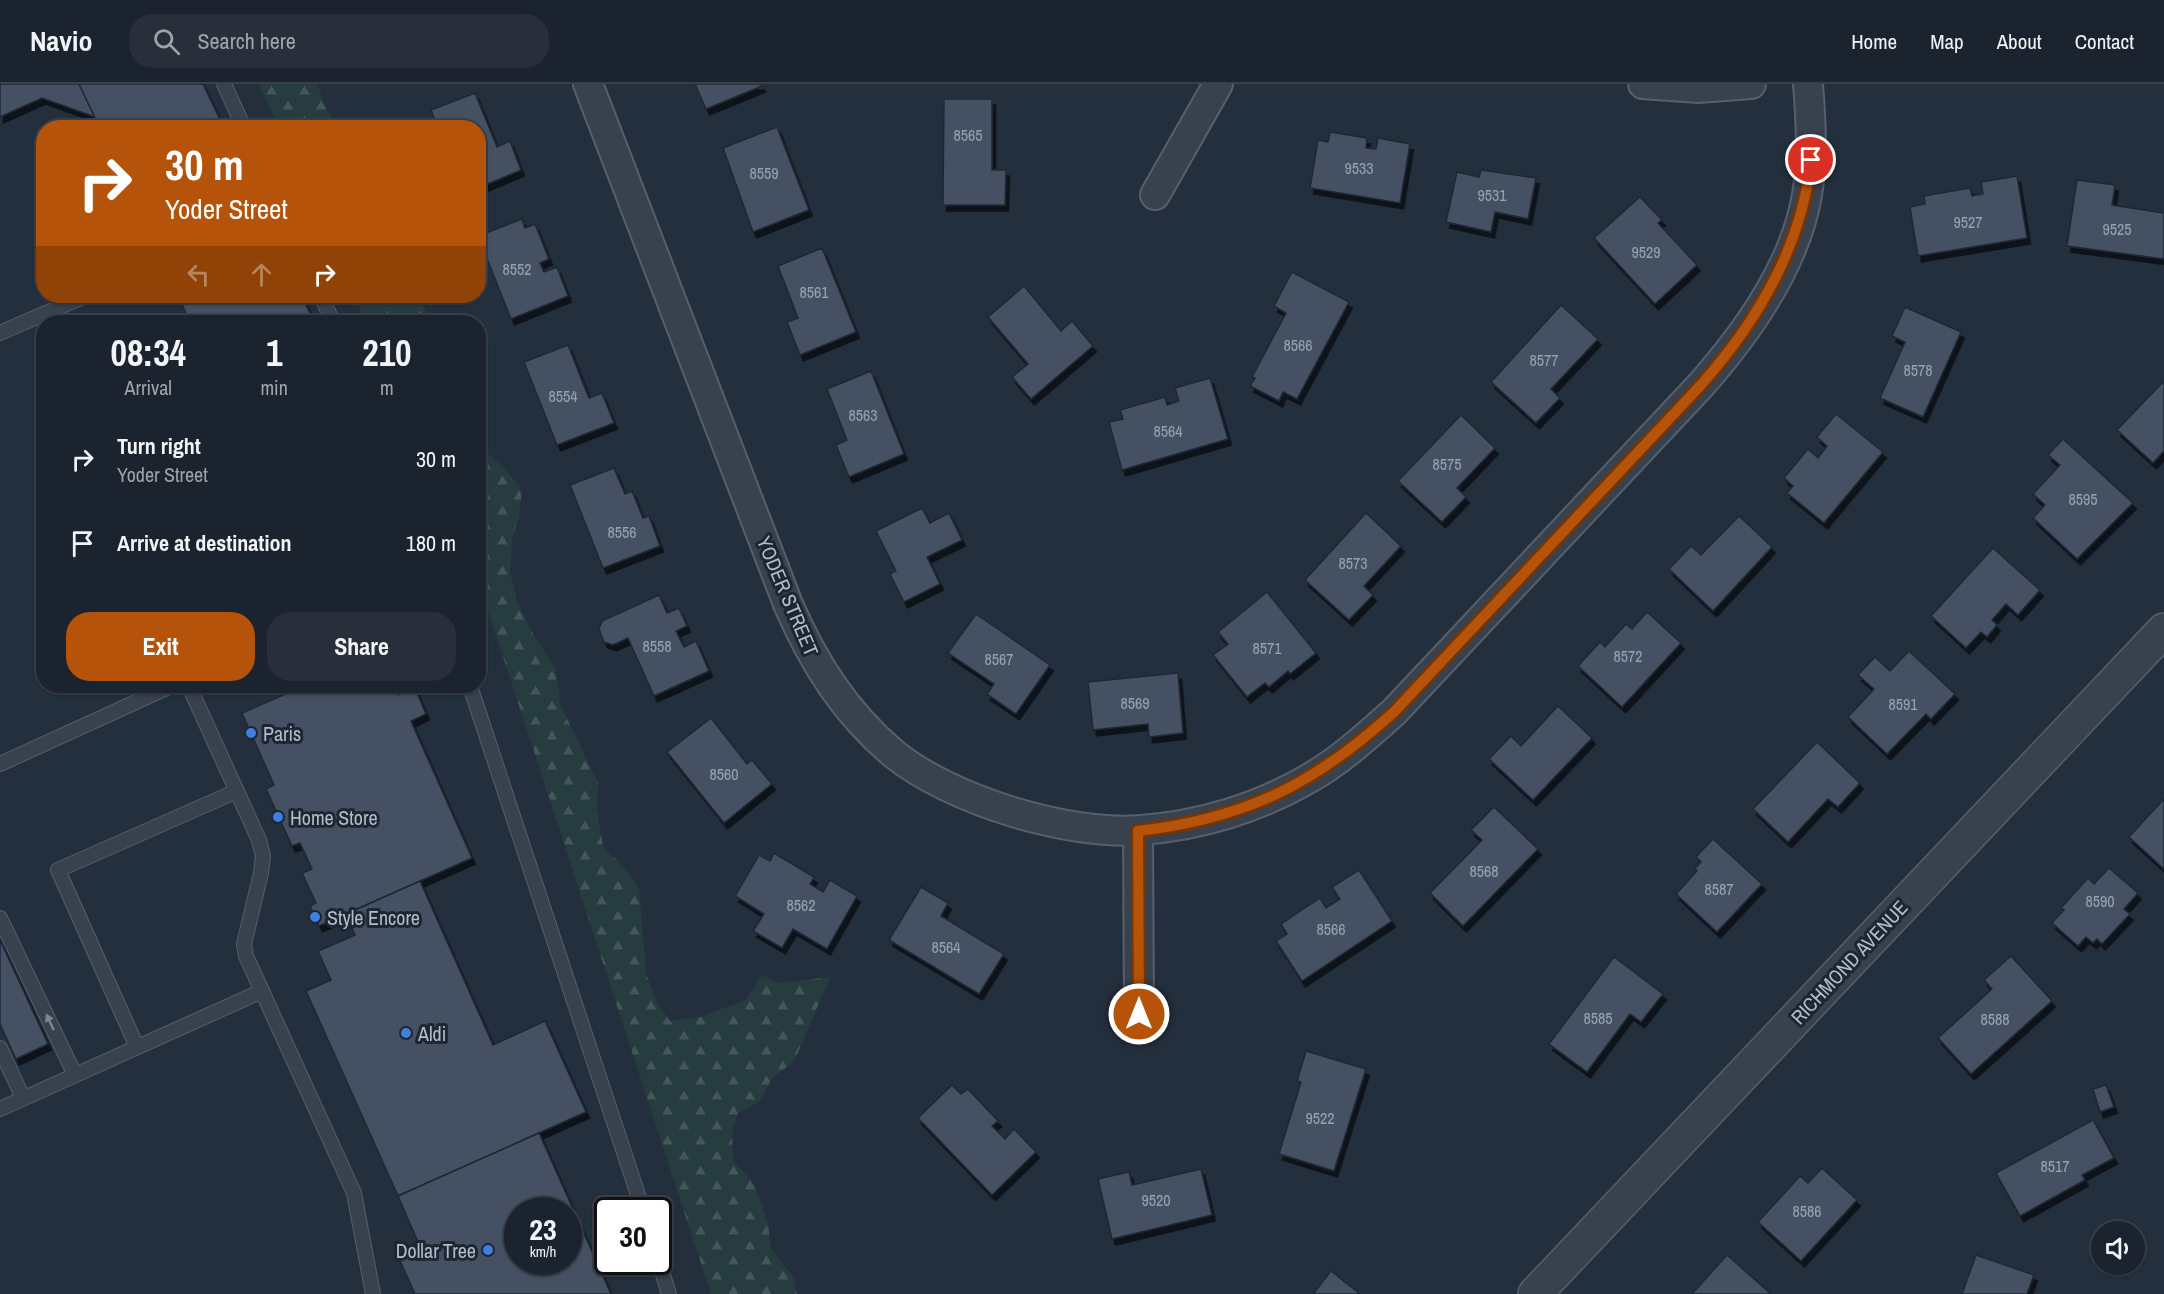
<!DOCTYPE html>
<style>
:root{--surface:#1b232e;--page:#282f3a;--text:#f1f3f6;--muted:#a0a4aa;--line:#39404a;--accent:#b45309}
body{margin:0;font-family:"Archivo Narrow",sans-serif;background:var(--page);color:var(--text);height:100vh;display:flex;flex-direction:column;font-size:22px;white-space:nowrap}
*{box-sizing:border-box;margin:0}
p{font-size:20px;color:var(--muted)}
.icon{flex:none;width:33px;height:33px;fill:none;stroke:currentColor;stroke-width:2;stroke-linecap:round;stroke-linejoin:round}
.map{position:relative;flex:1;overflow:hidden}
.sheet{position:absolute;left:36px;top:231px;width:450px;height:378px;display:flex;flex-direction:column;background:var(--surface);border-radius:24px;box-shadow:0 2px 4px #0004,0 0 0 2px var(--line)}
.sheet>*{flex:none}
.banner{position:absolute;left:36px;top:36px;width:450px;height:183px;border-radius:24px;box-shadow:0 2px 4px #0004,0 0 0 2px var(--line);background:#b45309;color:#fff;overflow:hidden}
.controls{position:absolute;left:2091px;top:1137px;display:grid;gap:12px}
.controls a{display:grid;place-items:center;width:54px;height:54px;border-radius:50%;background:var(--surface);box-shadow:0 2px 4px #0004,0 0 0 2px var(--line);font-size:30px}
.speed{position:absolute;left:504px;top:1113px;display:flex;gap:12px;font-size:30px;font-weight:700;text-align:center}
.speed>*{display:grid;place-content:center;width:78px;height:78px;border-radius:50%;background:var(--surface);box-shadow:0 2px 4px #0004,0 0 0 2px var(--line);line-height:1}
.speed small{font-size:15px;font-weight:400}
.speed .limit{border:3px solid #111;border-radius:9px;background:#fff;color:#111}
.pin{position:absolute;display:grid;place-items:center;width:51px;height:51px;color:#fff;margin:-26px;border:3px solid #fff;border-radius:50%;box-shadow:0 2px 6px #0007}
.me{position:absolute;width:66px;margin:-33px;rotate:0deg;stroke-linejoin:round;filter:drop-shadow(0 0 4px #0008)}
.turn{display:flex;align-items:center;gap:21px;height:126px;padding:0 30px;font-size:27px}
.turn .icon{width:78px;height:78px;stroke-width:2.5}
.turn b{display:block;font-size:42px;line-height:51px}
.lanes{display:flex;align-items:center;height:57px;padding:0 30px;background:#0003;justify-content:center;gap:30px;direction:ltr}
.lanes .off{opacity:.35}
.eta{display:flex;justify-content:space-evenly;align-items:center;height:102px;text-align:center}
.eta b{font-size:36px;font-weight:700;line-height:42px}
.primary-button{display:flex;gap:12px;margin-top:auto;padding:12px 30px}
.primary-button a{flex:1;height:69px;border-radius:24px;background:var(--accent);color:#fff;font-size:24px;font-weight:700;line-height:69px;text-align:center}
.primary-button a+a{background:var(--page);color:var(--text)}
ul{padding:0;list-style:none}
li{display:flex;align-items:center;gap:18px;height:84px;padding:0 30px}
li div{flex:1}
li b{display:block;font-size:22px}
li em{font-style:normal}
header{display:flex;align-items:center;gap:36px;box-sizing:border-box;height:84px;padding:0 30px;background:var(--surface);border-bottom:2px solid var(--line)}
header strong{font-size:28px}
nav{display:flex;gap:33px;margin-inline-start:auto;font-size:21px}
.search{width:420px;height:54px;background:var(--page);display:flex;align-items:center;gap:15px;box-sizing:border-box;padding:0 21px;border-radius:24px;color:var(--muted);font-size:22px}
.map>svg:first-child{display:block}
</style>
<header>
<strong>Navio</strong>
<div class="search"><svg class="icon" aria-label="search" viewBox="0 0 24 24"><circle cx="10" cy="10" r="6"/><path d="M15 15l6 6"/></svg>Search here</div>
<nav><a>Home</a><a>Map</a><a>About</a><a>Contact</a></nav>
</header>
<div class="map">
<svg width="2164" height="1210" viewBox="0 0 2164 1210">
<defs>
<pattern id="forest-firs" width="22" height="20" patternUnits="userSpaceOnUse" patternTransform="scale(1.5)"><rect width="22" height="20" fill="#263c3f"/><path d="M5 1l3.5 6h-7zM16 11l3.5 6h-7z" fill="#435659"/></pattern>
<filter id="shadow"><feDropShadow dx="3.5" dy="6" stdDeviation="0" flood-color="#0009"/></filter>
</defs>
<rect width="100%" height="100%" fill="#242f3e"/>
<g fill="url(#forest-firs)">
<path d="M 259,0 L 317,0 L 327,26 L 339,43 L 279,43 Z"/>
<path d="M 354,212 L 419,212 L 430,238 L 366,238 Z"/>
<path d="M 478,361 L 505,385 L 522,406 L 519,432 L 512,456 L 510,488 L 517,517 L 534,552 L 555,583 L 561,622 L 598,699 L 597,727 L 603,763 L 625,784 L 639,804 L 646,889 L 657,919 L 670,937 L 700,933 L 746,916 L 762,891 L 780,899 L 830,893 L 794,978 L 772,994 L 761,1016 L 738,1029 L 732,1049 L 733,1077 L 755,1101 L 768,1140 L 771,1165 L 793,1192 L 797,1210 L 711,1210 L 479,499 Z"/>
</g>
<g fill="#455162" stroke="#1f2835" stroke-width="1.5" fill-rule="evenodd" filter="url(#shadow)">
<path d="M 0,0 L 79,0 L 95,33 L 42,14 L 0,33 Z"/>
<path d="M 79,0 L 203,0 L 224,44 L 100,44 Z"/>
<path d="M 695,0 L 761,0 L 762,2 L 706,25 Z"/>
<path d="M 475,9 L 497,63 L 510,57 L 521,86 L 478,104 L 478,44 L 438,44 L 431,26 Z"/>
<path d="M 944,15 L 992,15 L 992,86 L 1006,86 L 1005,121 L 943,121 Z"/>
<path d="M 777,43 L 809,126 L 753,148 L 723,64 Z"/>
<path d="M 1330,48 L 1367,54 L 1366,64 L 1376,65 L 1378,54 L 1410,60 L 1400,119 L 1310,104 L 1318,56 L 1328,58 Z"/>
<path d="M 1481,86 L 1536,94 L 1528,135 L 1495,128 L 1491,148 L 1446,138 L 1457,88 L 1479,93 Z"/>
<path d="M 2017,92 L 2027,154 L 1918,172 L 1910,123 L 1925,120 L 1924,112 L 1970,104 L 1972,112 L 1983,110 L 1981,98 Z"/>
<path d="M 2077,96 L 2115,101 L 2112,121 L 2164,129 L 2164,175 L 2067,162 Z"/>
<path d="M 1640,113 L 1662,136 L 1658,139 L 1697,181 L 1655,220 L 1594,154 Z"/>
<path d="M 522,135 L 525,144 L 535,140 L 549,175 L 540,179 L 544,188 L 557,183 L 568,212 L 511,235 L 478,152 Z"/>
<path d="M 822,164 L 856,248 L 800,271 L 787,238 L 798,234 L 778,182 Z"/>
<path d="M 1292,188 L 1349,218 L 1297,315 L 1283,308 L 1279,317 L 1250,302 L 1255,294 L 1252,293 L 1286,229 L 1274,222 Z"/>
<path d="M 1024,202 L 1061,247 L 1072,237 L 1093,262 L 1031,315 L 1012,293 L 1028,280 L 988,233 Z"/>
<path d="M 178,212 L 302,212 L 314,238 L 190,238 Z"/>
<path d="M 1561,221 L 1598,255 L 1551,305 L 1560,314 L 1536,339 L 1491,298 Z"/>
<path d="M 1905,223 L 1961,248 L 1923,333 L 1880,314 L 1905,258 L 1892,252 Z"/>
<path d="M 568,261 L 589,314 L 602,309 L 614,339 L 557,361 L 524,278 Z"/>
<path d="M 871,287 L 904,370 L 849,393 L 836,361 L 847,356 L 827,305 Z"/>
<path d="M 1210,294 L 1228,355 L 1122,386 L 1109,338 L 1123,335 L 1120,326 L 1165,313 L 1167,321 L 1179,317 L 1175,304 Z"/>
<path d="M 2164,297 L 2164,367 L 2153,379 L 2117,346 Z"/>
<path d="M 1836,330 L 1883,368 L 1824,439 L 1787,409 L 1793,402 L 1784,394 L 1808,365 L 1818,374 L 1827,362 L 1817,353 Z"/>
<path d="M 1461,331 L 1495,364 L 1457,404 L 1466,413 L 1442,438 L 1398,397 Z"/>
<path d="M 2063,355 L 2133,419 L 2077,475 L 2033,434 L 2045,421 L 2033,410 L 2060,381 L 2048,371 Z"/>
<path d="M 614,384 L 625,410 L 632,407 L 643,434 L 649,432 L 660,462 L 603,484 L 570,401 Z"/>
<path d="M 922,424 L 930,439 L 949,429 L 962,456 L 927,473 L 940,500 L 904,518 L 890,490 L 896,487 L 876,447 Z"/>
<path d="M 1366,429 L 1401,462 L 1364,502 L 1373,511 L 1349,536 L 1305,496 Z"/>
<path d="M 1739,432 L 1772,463 L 1713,527 L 1669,485 L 1691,462 L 1701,471 Z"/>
<path d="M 1993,464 L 2040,506 L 2018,531 L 2006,520 L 1992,536 L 1997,541 L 1987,553 L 1981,548 L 1966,564 L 1931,532 Z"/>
<path d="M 1267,508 L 1316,569 L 1290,590 L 1288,587 L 1269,603 L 1265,599 L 1247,613 L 1213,571 L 1228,560 L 1218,548 Z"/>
<path d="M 659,511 L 667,529 L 679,524 L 687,542 L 676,547 L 684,563 L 696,557 L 709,587 L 654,612 L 628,554 L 613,561 L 604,558 L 599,545 L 602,537 Z"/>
<path d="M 1647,528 L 1681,559 L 1622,623 L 1578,582 L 1600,558 L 1605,563 L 1626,540 L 1632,545 Z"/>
<path d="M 976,530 L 1050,581 L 1016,630 L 987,610 L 994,600 L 948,569 Z"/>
<path d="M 1909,567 L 1955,610 L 1931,635 L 1926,630 L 1887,670 L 1848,633 L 1874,605 L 1858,591 L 1875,573 L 1890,587 Z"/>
<path d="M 1178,589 L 1183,649 L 1149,653 L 1148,640 L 1093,646 L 1088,598 Z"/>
<path d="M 304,602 L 395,602 L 399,611 L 415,604 L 426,630 L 411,637 L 472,774 L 319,842 L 310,822 L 316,819 L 302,789 L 312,785 L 300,759 L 292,762 L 266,705 L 274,701 L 242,629 Z"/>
<path d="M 1558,622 L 1592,654 L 1533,716 L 1489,675 L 1511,652 L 1521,662 Z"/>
<path d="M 711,634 L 747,680 L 752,676 L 772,700 L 724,739 L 667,668 Z"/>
<path d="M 1817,658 L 1860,699 L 1838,723 L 1828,715 L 1788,758 L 1753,725 Z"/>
<path d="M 2164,715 L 2164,785 L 2129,753 Z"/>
<path d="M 1494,723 L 1538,765 L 1463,842 L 1430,809 L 1482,756 L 1471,746 Z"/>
<path d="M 1713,755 L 1762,800 L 1717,848 L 1676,810 L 1697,787 L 1695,784 L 1701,778 L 1696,773 Z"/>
<path d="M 774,769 L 814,793 L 810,800 L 823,808 L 830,796 L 857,812 L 827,865 L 793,845 L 782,864 L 753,847 L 764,830 L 735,812 L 759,771 L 770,777 Z"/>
<path d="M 2109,784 L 2138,809 L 2124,825 L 2130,830 L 2102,860 L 2097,855 L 2093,859 L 2086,853 L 2078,862 L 2052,839 L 2064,826 L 2061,824 L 2088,794 L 2094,800 Z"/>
<path d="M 1359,786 L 1392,837 L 1302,897 L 1276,857 L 1287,850 L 1281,840 L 1320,814 L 1326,824 L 1340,815 L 1332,803 Z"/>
<path d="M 420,797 L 493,961 L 545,937 L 586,1028 L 398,1112 L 306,907 L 331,896 L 318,867 L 355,851 L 346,830 Z"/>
<path d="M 921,803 L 948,819 L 941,832 L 1004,870 L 979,910 L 889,856 Z"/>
<path d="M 0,856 L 48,960 L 16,975 L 0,940 Z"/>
<path d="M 2011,872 L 2052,917 L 1971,990 L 1938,954 L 1992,905 L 1984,896 Z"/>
<path d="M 1614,873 L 1663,910 L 1641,938 L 1630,930 L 1587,988 L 1549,960 Z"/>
<path d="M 1306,967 L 1366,985 L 1334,1087 L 1279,1070 L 1301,998 L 1297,997 Z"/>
<path d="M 952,1001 L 961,1010 L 968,1005 L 998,1037 L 992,1042 L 1005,1055 L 1014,1045 L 1036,1068 L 992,1111 L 918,1034 Z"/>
<path d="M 2106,1001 L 2114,1023 L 2100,1028 L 2093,1005 Z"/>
<path d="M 2093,1036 L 2114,1074 L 2082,1091 L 2085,1096 L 2020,1132 L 1996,1089 Z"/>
<path d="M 539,1049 L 611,1210 L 415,1210 L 396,1168 L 418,1158 L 398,1112 ZM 518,1126 L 568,1126 L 568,1178 L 518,1178 Z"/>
<path d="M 1822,1084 L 1857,1116 L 1801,1177 L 1758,1138 L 1800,1092 L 1808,1099 Z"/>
<path d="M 1201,1085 L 1212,1131 L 1112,1155 L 1098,1095 L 1129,1088 L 1132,1101 Z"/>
<path d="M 1727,1171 L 1771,1210 L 1692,1210 Z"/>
<path d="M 1976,1171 L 2034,1191 L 2027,1210 L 1962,1210 Z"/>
<path d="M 1331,1187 L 1360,1210 L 1313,1210 Z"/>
</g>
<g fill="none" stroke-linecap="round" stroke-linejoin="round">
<defs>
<g id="service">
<path d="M 224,0 L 244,44"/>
<path d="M 321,212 L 333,238"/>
<path d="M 0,249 L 85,212"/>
<path d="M 189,602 L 259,756 L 263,772 L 261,789 L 244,860 L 246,872 L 354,1109 L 373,1210"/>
<path d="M 470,602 L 643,1126"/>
<path d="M 0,680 L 171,602"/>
<path d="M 0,834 L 75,991"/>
<path d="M 137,963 L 58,786 L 237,707"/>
<path d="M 0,964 L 23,1014"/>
<path d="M 0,1025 L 262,907"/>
<path d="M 658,1175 L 669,1210"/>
</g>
<g id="minor">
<path d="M 588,0 L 788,520 C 813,578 845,629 894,670 C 951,716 1068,752 1141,746 C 1199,742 1258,724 1308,695 C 1340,677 1367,652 1394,628 L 1700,302 C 1747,249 1795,182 1807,111 C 1813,74 1811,37 1808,0"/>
<path d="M 1643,0 L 1698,4 L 1751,0"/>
<path d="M 1155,111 L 1218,0"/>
<path d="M 1138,747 L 1139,930"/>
</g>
<path id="tertiary" d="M 1535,1210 L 2164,546"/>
</defs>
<use href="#service" stroke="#565f6c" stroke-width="16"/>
<use href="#minor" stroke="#565f6c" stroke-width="32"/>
<use href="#tertiary" stroke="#565f6c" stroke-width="36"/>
<use href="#service" stroke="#38414e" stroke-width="14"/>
<use href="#minor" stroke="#38414e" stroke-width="28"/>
<use href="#tertiary" stroke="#38414e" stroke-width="33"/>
</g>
<defs><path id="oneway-solid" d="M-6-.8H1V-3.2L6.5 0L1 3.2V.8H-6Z" transform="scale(1.5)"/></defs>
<use fill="#7c8592" href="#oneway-solid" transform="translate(50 938) rotate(-115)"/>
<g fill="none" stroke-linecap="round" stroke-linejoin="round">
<defs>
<path id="route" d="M 1139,930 L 1138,747 C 1245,735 1315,700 1394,628 L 1700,302 C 1758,237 1802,163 1811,76"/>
</defs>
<use href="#route" stroke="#753606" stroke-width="15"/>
<use href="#route" stroke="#b45309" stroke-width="10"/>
</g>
<g fill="#3f7fe0" stroke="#1d2633" stroke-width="2">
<circle cx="251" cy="649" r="6"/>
<circle cx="278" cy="733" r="6"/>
<circle cx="315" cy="833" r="6"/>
<circle cx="406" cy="949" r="6"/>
<circle cx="488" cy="1166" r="6"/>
</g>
<g text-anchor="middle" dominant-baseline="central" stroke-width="6" stroke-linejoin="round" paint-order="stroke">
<g font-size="16" fill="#98a1af">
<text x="968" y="51">8565</text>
<text x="1359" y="84">9533</text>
<text x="764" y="89">8559</text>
<text x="1492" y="111">9531</text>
<text x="1968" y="138">9527</text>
<text x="2117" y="145">9525</text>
<text x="1646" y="168">9529</text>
<text x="517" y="185">8552</text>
<text x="814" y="208">8561</text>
<text x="1298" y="261">8566</text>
<text x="1544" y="276">8577</text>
<text x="1918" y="286">8578</text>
<text x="563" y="312">8554</text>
<text x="863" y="331">8563</text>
<text x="1168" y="347">8564</text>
<text x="1447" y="380">8575</text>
<text x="2083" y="415">8595</text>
<text x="622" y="448">8556</text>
<text x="1353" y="479">8573</text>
<text x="657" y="562">8558</text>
<text x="1267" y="564">8571</text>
<text x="1628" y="572">8572</text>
<text x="999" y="575">8567</text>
<text x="1135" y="619">8569</text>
<text x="1903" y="620">8591</text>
<text x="724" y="690">8560</text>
<text x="1484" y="787">8568</text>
<text x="1719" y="805">8587</text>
<text x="2100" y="817">8590</text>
<text x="801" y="821">8562</text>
<text x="1331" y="845">8566</text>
<text x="946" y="863">8564</text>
<text x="1598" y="934">8585</text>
<text x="1995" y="935">8588</text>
<text x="1320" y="1034">9522</text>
<text x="2055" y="1082">8517</text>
<text x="1156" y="1116">9520</text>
<text x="1807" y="1127">8586</text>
</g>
<g font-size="20" fill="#b4bcc9" stroke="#1d2633">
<text transform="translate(788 512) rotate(67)">YODER STREET</text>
<text transform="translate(1849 878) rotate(-47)">RICHMOND AVENUE</text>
</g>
<g font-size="20" fill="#b4bcc9" stroke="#1d2633" text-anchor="start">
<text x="263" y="649">Paris</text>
<text x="290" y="733">Home Store</text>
<text x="327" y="833">Style Encore</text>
<text x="418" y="949">Aldi</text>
<text x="476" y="1166" text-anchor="end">Dollar Tree</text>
</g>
</g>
</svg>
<div class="controls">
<a><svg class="icon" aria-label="sound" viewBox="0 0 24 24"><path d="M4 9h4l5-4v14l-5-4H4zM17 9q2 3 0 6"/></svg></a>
</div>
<div class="speed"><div>23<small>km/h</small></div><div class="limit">30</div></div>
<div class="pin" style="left:1811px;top:76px;background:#d93025"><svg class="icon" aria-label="arrive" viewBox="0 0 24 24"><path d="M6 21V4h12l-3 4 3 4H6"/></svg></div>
<svg class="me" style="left:1139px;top:930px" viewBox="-20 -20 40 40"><circle r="17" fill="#b45309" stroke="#fff" stroke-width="3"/><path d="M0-11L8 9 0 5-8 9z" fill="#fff"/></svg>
<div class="banner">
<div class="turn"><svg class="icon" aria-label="right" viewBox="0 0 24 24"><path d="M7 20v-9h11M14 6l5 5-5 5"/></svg><div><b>30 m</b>Yoder Street</div></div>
<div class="lanes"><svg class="icon off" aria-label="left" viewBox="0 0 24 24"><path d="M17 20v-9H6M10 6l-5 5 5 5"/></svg><svg class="icon off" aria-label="ahead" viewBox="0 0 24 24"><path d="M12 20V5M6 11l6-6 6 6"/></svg><svg class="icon" aria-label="right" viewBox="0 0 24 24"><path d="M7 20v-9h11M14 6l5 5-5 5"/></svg></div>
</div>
<section class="sheet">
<div class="eta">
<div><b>08:34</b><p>Arrival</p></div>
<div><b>1</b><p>min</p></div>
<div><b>210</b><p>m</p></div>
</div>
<ul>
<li><svg class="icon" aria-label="right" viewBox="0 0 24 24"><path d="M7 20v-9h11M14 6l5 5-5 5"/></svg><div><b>Turn right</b><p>Yoder Street</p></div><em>30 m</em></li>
<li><svg class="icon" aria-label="arrive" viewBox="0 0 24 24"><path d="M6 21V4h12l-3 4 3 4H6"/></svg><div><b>Arrive at destination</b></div><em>180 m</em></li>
</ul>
<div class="primary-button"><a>Exit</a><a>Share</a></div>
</section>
</div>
